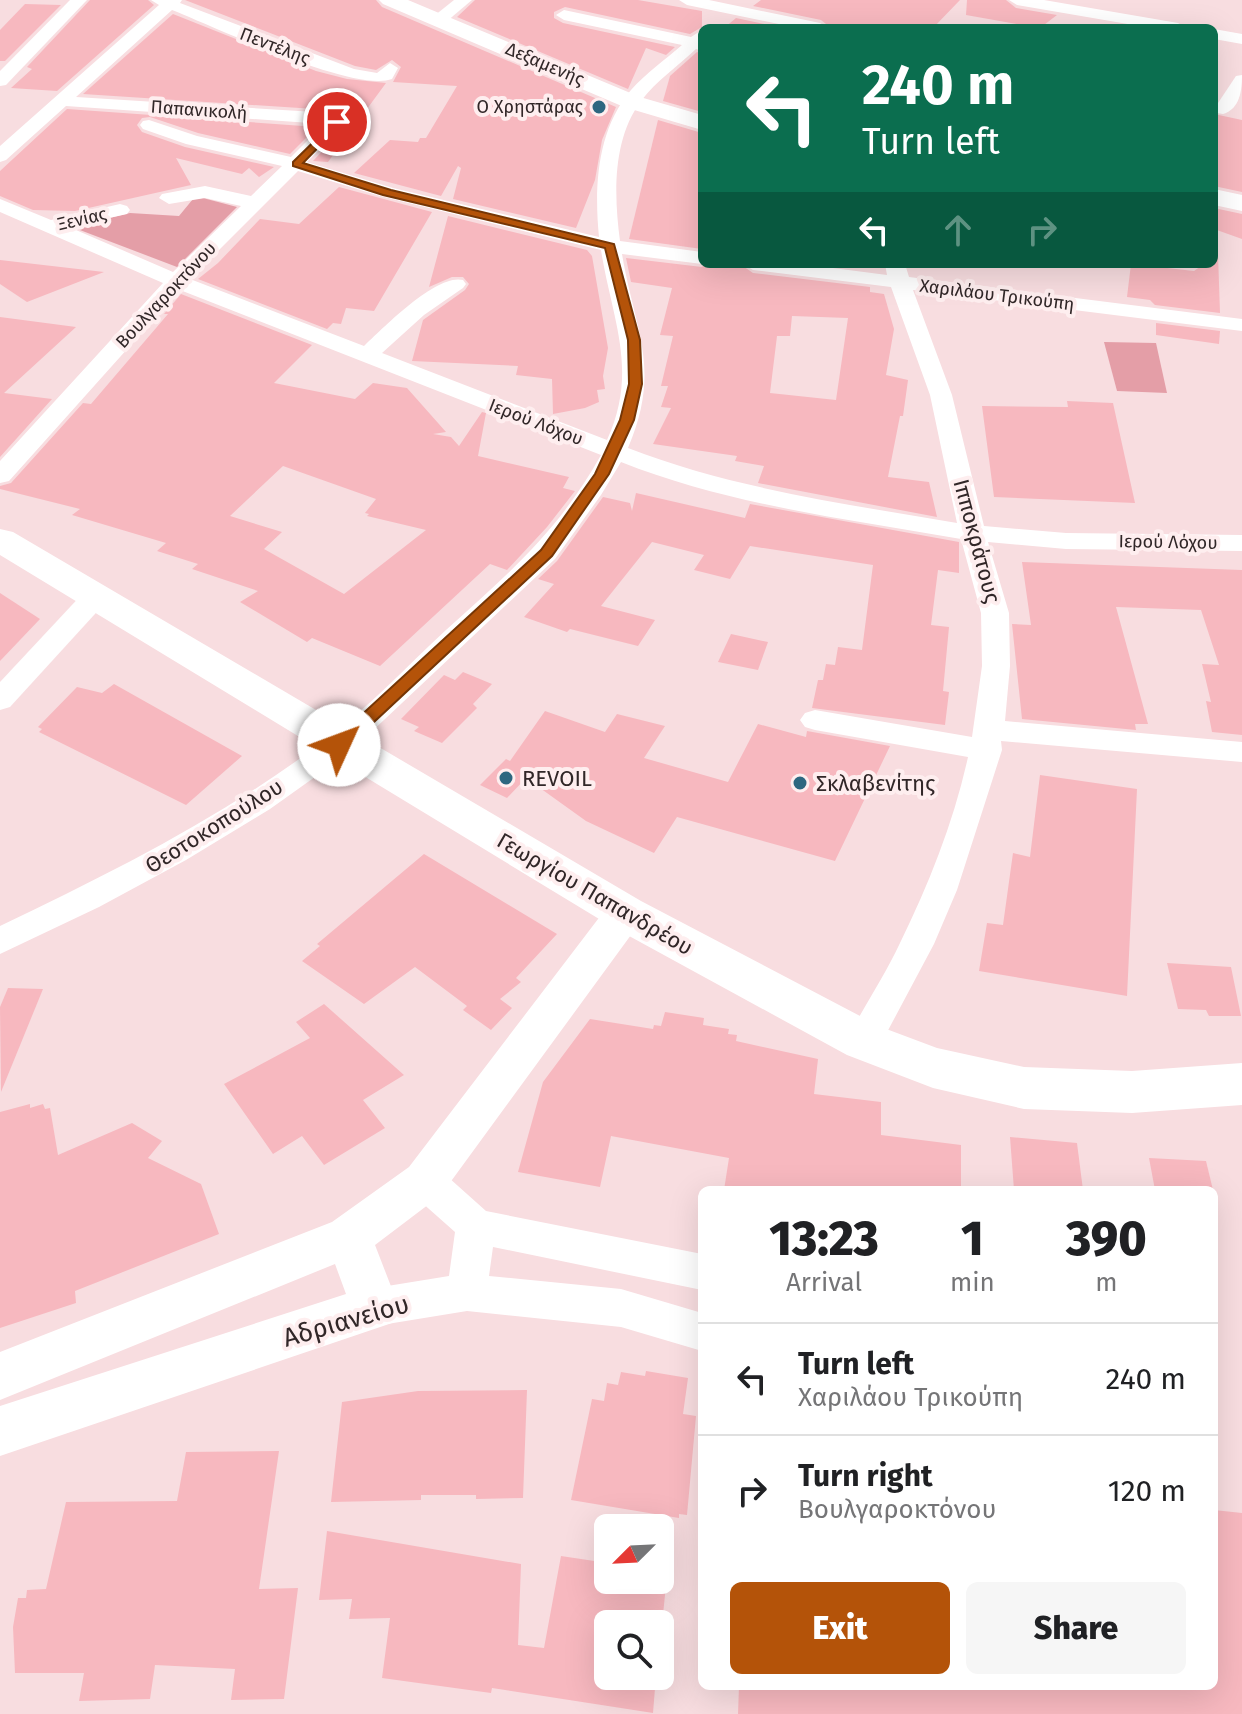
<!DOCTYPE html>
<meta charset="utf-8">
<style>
:root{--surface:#fff;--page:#f6f6f6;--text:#202124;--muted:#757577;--line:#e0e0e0;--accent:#b45309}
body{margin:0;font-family:"Fira Sans",sans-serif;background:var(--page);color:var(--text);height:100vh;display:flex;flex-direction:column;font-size:30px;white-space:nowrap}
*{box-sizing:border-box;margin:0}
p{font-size:26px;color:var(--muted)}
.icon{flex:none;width:44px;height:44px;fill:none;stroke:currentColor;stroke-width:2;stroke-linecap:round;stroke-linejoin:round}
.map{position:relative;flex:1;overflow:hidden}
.side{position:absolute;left:698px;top:1186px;width:520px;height:504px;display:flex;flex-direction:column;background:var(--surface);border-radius:12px;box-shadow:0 8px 32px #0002}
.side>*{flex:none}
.guide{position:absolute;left:698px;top:24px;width:520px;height:244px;border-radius:12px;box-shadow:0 8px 32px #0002;background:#0b6e4f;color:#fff;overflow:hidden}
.needle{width:52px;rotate:246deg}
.fabs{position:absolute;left:594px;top:1514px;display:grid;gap:16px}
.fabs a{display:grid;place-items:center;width:80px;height:80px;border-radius:12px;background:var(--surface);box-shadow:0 8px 32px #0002;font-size:40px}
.pin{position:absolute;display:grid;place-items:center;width:68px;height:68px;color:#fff;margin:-34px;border:4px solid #fff;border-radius:50%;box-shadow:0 2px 8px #0007}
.me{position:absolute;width:88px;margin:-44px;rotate:47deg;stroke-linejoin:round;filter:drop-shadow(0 0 6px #0008)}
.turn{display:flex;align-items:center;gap:28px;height:168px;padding:0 32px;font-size:36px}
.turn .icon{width:104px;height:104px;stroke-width:2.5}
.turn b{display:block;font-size:56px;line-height:68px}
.lanes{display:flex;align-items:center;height:76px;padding:0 32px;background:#0003;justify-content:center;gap:40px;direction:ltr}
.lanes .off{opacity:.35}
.eta{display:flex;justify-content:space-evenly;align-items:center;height:136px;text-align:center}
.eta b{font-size:48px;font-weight:800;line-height:56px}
.primary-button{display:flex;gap:16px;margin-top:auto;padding:16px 32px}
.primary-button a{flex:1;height:92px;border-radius:12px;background:var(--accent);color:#fff;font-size:32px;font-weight:800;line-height:92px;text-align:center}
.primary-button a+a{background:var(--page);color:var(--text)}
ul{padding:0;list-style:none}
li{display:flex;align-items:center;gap:24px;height:112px;padding:0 32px;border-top:2px solid var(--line)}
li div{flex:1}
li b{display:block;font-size:30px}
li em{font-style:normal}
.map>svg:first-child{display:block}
</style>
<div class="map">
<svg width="1242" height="1714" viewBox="0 0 1242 1714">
<rect width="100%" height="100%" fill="#f8dde0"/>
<g fill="#e49ea7">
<path d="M 203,198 L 237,207 L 177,267 L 72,227 L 130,213 L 179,216 L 193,199 Z"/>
<path d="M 1104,342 L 1156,343 L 1167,393 L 1117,391 Z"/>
</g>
<g fill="#f7b8bf" fill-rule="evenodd">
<path d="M 90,0 L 148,0 L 154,5 L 57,91 L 11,88 L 32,69 L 27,67 Z"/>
<path d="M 185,0 L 376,0 L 382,7 L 616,107 L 602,140 L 595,180 L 576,228 L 453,199 L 461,168 L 458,166 L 441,196 L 354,173 L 390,140 L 418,142 L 420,138 L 426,138 L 457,86 L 393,82 L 401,67 L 392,60 L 376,70 L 355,66 Z"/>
<path d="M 475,0 L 638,0 L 702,11 L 702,27 L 690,34 L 565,7 L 554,12 L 554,18 L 563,23 L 675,47 L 666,55 L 646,48 L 628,89 L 457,17 Z"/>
<path d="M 761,0 L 960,0 L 933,28 L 831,28 L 821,20 L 753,6 Z"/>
<path d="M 967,0 L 1006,0 L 1016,8 L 1057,15 L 1040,28 L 966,15 Z"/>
<path d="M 25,4 L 61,5 L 5,61 L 0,61 L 0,30 Z"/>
<path d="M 173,14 L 316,71 L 347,79 L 386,83 L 328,162 L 313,161 L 348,124 L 344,115 L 315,109 L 83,94 Z"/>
<path d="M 736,18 L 783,28 L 724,28 Z"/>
<path d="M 697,52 L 702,54 L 702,112 L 663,101 L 670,76 Z"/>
<path d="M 67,109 L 317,127 L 290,154 L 198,133 L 150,117 L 142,118 L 137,125 L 142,132 L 185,147 L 274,167 L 259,177 L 249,168 L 242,174 L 176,158 L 191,185 L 75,211 L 33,210 L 0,196 L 0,171 Z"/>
<path d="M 1214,114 L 1242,120 L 1242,192 L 1214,186 Z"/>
<path d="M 658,120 L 702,133 L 702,249 L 629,239 Z"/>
<path d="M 339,187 L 432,212 L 374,311 L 346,308 L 341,324 L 333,323 L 327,329 L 198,279 L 218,263 L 260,219 L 299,224 Z"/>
<path d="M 1214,208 L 1242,214 L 1242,239 L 1214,229 Z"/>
<path d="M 448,216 L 587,250 L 592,256 L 608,348 L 603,376 L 605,389 L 597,390 L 599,402 L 585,408 L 553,414 L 552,379 L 516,375 L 518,366 L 412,361 L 423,320 L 465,290 L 469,284 L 463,277 L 452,277 L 429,287 Z"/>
<path d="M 1218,254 L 1220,313 L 1155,305 L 1150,300 L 1127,297 L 1131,264 L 1194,271 L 1204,264 L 1214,264 L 1214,257 Z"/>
<path d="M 626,258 L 702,267 L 705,264 L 740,264 L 753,273 L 870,287 L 870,292 L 884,294 L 894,329 L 886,375 L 908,380 L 903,416 L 900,416 L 888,477 L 929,482 L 937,517 L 758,483 L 764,466 L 735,461 L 737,456 L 653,444 L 671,408 L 661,407 L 668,386 L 661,386 L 673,336 L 660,335 L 672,288 L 631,282 ZM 792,316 L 848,318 L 836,400 L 770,393 L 777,336 L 790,336 Z"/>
<path d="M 0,260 L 104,272 L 27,302 L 0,284 Z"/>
<path d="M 181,294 L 312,345 L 274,383 L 355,399 L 373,383 L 407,388 L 446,432 L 433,434 L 451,437 L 459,446 L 482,412 L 486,413 L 478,456 L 569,477 L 563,488 L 575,491 L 547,527 L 507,570 L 490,564 L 380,666 L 312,638 L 307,642 L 240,602 L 258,591 L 192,569 L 198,564 L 157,551 L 166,543 L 72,515 L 80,509 L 0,489 L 0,486 L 11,483 L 83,403 L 91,404 L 168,314 L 164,314 ZM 283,466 L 376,499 L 365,513 L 369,514 L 367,516 L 426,530 L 344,594 L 264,549 L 282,532 L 230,516 Z"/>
<path d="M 0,317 L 76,327 L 4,393 L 52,399 L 0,457 Z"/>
<path d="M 1156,323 L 1220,331 L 1219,344 L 1156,335 Z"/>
<path d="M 1067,401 L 1113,403 L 1135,503 L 994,497 L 982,406 L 1068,407 Z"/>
<path d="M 636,493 L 745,518 L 750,504 L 959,542 L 959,573 L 938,570 L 931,625 L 949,627 L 943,691 L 949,692 L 945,725 L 812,708 L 818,680 L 823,680 L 826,664 L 835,665 L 838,647 L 862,650 L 873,565 L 750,546 L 730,579 L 694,570 L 704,555 L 652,542 L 601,606 L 655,620 L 638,646 L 570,629 L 567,632 L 524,617 L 554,584 L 538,579 L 557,561 L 603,497 L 630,503 L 632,511 Z"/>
<path d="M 1022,562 L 1242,570 L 1242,735 L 1212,732 L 1206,701 L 1211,702 L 1202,664 L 1219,665 L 1201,610 L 1116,607 L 1148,724 L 1135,724 L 1136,730 L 1022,719 L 1012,624 L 1031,625 Z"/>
<path d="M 0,593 L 40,619 L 0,661 Z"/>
<path d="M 731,634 L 768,642 L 758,670 L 718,662 Z"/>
<path d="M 463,672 L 492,684 L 473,704 L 477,708 L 442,743 L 414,731 L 419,727 L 401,719 L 444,675 L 455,680 Z"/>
<path d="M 114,684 L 242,756 L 186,805 L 39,732 L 42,729 L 38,727 L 77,687 L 102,693 Z"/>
<path d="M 545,711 L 605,732 L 617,714 L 665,726 L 644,758 L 728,782 L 758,724 L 806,737 L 807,731 L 890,746 L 835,861 L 677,817 L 654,853 L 586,821 L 526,778 L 507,798 L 480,785 L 506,759 L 510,761 Z"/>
<path d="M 1040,775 L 1137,789 L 1127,996 L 979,971 L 987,923 L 1003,925 L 1013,853 L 1030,857 Z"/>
<path d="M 424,854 L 557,934 L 516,978 L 521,982 L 500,999 L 512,1008 L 491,1030 L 463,1010 L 467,1006 L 415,967 L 364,1004 L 302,961 L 320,946 L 317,944 Z"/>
<path d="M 1167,963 L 1231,967 L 1241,1016 L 1209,1016 L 1206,1010 L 1178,1009 Z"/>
<path d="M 8,988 L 43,989 L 1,1092 L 0,1007 Z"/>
<path d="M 324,1004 L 404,1075 L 363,1100 L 385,1128 L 324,1165 L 302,1136 L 273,1154 L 224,1084 L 310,1038 L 296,1022 Z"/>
<path d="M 665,1012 L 704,1018 L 703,1025 L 729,1029 L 728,1034 L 737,1035 L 736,1041 L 818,1059 L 814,1094 L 881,1102 L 881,1135 L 961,1145 L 961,1190 L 724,1190 L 729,1158 L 611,1136 L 600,1187 L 518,1172 L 543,1082 L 590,1019 L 653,1029 L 654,1025 L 661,1026 Z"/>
<path d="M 30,1104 L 30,1108 L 43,1104 L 45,1109 L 50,1108 L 58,1155 L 132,1123 L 162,1141 L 148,1158 L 201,1184 L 219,1234 L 75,1291 L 76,1303 L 0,1328 L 0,1112 Z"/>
<path d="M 1010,1137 L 1077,1143 L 1083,1190 L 1014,1190 Z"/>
<path d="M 1149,1158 L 1206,1161 L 1213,1190 L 1155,1190 Z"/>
<path d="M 646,1371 L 688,1378 L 683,1414 L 696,1416 L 687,1515 L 679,1514 L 679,1518 L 571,1500 L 592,1399 L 604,1401 L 607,1383 L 618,1385 L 621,1372 L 645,1376 Z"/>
<path d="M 527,1390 L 523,1498 L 476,1499 L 476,1495 L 421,1495 L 421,1500 L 331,1502 L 342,1402 L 418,1391 Z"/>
<path d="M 279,1451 L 259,1589 L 298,1588 L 284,1699 L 231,1700 L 235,1669 L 155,1665 L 150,1699 L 79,1701 L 84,1673 L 15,1673 L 13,1627 L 18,1598 L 26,1598 L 27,1590 L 46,1589 L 66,1502 L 177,1501 L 186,1452 Z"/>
<path d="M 1214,1510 L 1242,1513 L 1242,1714 L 738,1714 L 739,1686 L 1214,1686 Z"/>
<path d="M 327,1531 L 521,1564 L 518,1645 L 544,1648 L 561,1556 L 601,1562 L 600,1568 L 608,1569 L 608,1580 L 660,1580 L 660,1575 L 667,1576 L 660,1643 L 660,1624 L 608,1624 L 608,1676 L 656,1676 L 653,1713 L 492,1688 L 491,1693 L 382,1678 L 390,1618 L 349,1619 L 352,1599 L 319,1600 Z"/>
</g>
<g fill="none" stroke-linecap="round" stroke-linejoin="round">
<g fill="#fff" fill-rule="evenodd">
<path d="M 70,0 L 87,0 L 6,85 L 0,86 L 0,71 Z"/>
<path d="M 151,0 L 182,0 L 180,3 L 354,69 L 377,73 L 390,63 L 398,68 L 392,79 C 354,93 215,27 172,10 L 76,97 L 315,112 L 343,118 L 346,122 L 343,126 L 307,162 L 393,188 L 599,237 C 594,187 597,130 631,90 C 646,73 665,60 682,45 L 564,20 L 556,15 L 564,10 L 691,37 L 702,30 L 702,51 L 696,49 C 678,66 656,81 641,101 C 612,140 614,196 620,241 L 702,252 L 702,264 L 622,254 C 635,332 662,368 628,448 C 734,489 846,504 957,523 L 930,395 L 891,287 L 753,270 L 743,264 L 802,264 L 887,275 L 885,264 L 905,264 L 909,277 L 1242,319 L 1242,331 L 913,290 L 952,395 L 984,526 L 1066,533 L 1242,535 L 1242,551 L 1066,549 L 988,542 L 1009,613 L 1010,666 L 1005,721 L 1242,742 L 1242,762 L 1001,741 L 1002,750 L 957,890 L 934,944 L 877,1051 L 864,1055 L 851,1051 L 846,1041 C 863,1008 884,977 900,943 C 929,884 954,821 968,757 L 815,730 L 805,727 L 800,720 L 805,713 L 815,710 L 972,737 L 982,666 L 981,613 L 961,539 C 847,519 729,505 621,462 L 601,495 L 555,559 L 350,752 L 270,809 L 186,860 L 99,907 L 0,954 L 0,926 C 113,872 225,816 325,740 C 368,708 406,667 446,630 C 509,573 558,532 601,455 L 180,290 L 9,481 L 0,483 L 0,461 L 163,283 L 0,212 L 0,199 L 51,220 L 120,204 L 127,206 L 130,210 L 127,214 L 69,227 L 173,272 L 241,206 L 205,198 L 169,204 L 159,198 L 162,194 L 205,186 L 251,196 L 282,166 L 186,144 L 143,129 L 140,125 L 143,121 L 149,120 L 197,136 L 291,157 L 324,124 L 66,106 L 6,160 L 0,162 L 0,146 L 159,5 ZM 298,171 L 380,196 L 601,250 C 612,320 639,370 607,440 L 382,353 L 424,315 L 463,288 L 466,284 L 463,280 C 437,273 383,328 364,346 L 190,279 Z"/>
<path d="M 454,0 L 472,0 L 446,22 L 434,22 L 434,16 Z"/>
<path d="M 679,0 L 709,0 L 820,23 L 828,28 L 798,28 L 687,5 Z"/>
<path d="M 1009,0 L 1044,0 L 1178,23 L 1186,28 L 1151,28 L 1017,5 Z"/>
<path d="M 1214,29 L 1242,34 L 1242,44 L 1214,39 Z"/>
<path d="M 1242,75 C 1242,90 1240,109 1223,114 L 1217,113 L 1214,109 L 1236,76 Z"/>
<path d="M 95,589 L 105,591 L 108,597 L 105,603 L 10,707 L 0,710 L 0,682 L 85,591 Z"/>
<path d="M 425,1164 L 439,1169 L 486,1211 L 702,1254 L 702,1290 L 493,1247 L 489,1276 L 621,1289 L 702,1313 L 702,1351 L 621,1327 L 467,1311 L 375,1326 L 361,1320 L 355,1307 L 361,1294 L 375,1288 L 449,1276 L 455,1232 L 411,1193 L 406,1181 L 411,1169 Z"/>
</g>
<path fill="#fff" fill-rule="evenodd" d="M 625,898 L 639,902 L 645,913 L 639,924 L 441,1195 L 375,1245 L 399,1307 L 392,1323 L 0,1456 L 0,1406 L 346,1294 L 335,1264 L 0,1400 L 0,1352 L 332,1222 L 409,1167 L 611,902 Z"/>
<g fill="#fff" fill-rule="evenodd">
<path d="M 379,0 L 408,0 L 640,97 L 702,115 L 702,130 L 624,107 L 383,4 Z"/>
<path d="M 1214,189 L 1242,195 L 1242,211 L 1214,205 Z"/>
<path d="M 0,529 L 13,532 L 641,901 L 881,1027 L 937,1048 L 1024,1067 L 1132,1071 L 1242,1063 L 1242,1105 L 1132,1113 L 1024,1109 L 933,1088 L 847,1055 L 609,925 L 0,555 Z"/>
</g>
</g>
<path fill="#b45309" stroke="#753606" stroke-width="2" d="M 337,119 L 340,120 L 340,125 L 303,163 L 391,190 L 614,244 L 640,340 L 642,384 L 634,420 L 609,474 L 552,556 L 345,749 L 339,751 L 331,745 L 333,741 L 541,550 L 595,474 L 620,420 L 629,384 L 628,340 L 605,248 L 383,195 L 293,166 L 293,162 Z"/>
<g fill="#2d6780" stroke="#feeeef" stroke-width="3">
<circle cx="599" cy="107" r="8"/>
<circle cx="506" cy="778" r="8"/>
<circle cx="800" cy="783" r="8"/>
</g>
<g text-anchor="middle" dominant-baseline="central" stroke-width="8" stroke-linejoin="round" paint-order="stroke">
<g font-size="18" fill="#312728" stroke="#feeeef">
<text transform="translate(275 46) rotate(21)">Πεντέλης</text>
<text transform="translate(545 64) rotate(23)">Δεξαμενής</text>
<text transform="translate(199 110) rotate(4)">Παπανικολή</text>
<text transform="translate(82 219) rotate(-13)">Ξενίας</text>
<text transform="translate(166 295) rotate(-47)">Βουλγαροκτόνου</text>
<text transform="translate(997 295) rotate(7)">Χαριλάου Τρικούπη</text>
<text transform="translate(536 422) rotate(21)">Ιερού Λόχου</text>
<text transform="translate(1168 542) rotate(1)">Ιερού Λόχου</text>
</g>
<g font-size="18" fill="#312728" stroke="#feeeef" text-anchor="end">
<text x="583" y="107">Ο Χρηστάρας</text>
</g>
<g font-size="22" fill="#312728" stroke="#feeeef">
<text transform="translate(977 541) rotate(75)">Ιπποκράτους</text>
<text transform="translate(214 826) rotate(-32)">Θεοτοκοπούλου</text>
<text transform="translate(595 894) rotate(30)">Γεωργίου Παπανδρέου</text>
</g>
<g font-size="22" fill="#312728" stroke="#feeeef" text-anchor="start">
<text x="522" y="778">REVOIL</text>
<text x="816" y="783">Σκλαβενίτης</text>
</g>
<g font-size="26" fill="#312728" stroke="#feeeef">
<text transform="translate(346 1321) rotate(-16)">Αδριανείου</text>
</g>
</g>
</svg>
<div class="fabs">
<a><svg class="needle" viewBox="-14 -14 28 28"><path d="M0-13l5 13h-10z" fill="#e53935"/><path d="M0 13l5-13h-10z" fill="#757577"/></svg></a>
<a><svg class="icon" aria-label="search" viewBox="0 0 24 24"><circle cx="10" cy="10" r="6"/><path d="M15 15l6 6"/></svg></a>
</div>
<div class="pin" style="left:337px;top:122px;background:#d93025"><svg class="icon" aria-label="arrive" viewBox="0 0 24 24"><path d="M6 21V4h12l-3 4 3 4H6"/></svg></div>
<svg class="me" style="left:339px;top:745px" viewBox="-20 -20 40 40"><circle r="19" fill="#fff"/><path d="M0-13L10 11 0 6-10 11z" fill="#b45309"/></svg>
<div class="guide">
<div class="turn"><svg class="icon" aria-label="left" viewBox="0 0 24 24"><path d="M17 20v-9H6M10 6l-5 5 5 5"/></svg><div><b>240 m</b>Turn left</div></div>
<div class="lanes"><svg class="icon" aria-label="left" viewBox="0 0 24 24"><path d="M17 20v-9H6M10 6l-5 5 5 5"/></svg><svg class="icon off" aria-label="ahead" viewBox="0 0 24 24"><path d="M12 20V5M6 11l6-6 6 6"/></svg><svg class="icon off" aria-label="right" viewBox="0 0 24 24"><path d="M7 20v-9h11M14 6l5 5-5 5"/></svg></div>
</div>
<section class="side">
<div class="eta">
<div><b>13:23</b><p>Arrival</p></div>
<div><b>1</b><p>min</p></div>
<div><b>390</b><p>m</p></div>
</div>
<ul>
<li><svg class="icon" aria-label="left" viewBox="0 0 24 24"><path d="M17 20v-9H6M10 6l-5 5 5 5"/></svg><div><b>Turn left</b><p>Χαριλάου Τρικούπη</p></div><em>240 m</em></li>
<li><svg class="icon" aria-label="right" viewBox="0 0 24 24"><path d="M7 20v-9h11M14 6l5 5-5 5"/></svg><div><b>Turn right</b><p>Βουλγαροκτόνου</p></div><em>120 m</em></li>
</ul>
<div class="primary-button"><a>Exit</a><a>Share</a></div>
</section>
</div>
